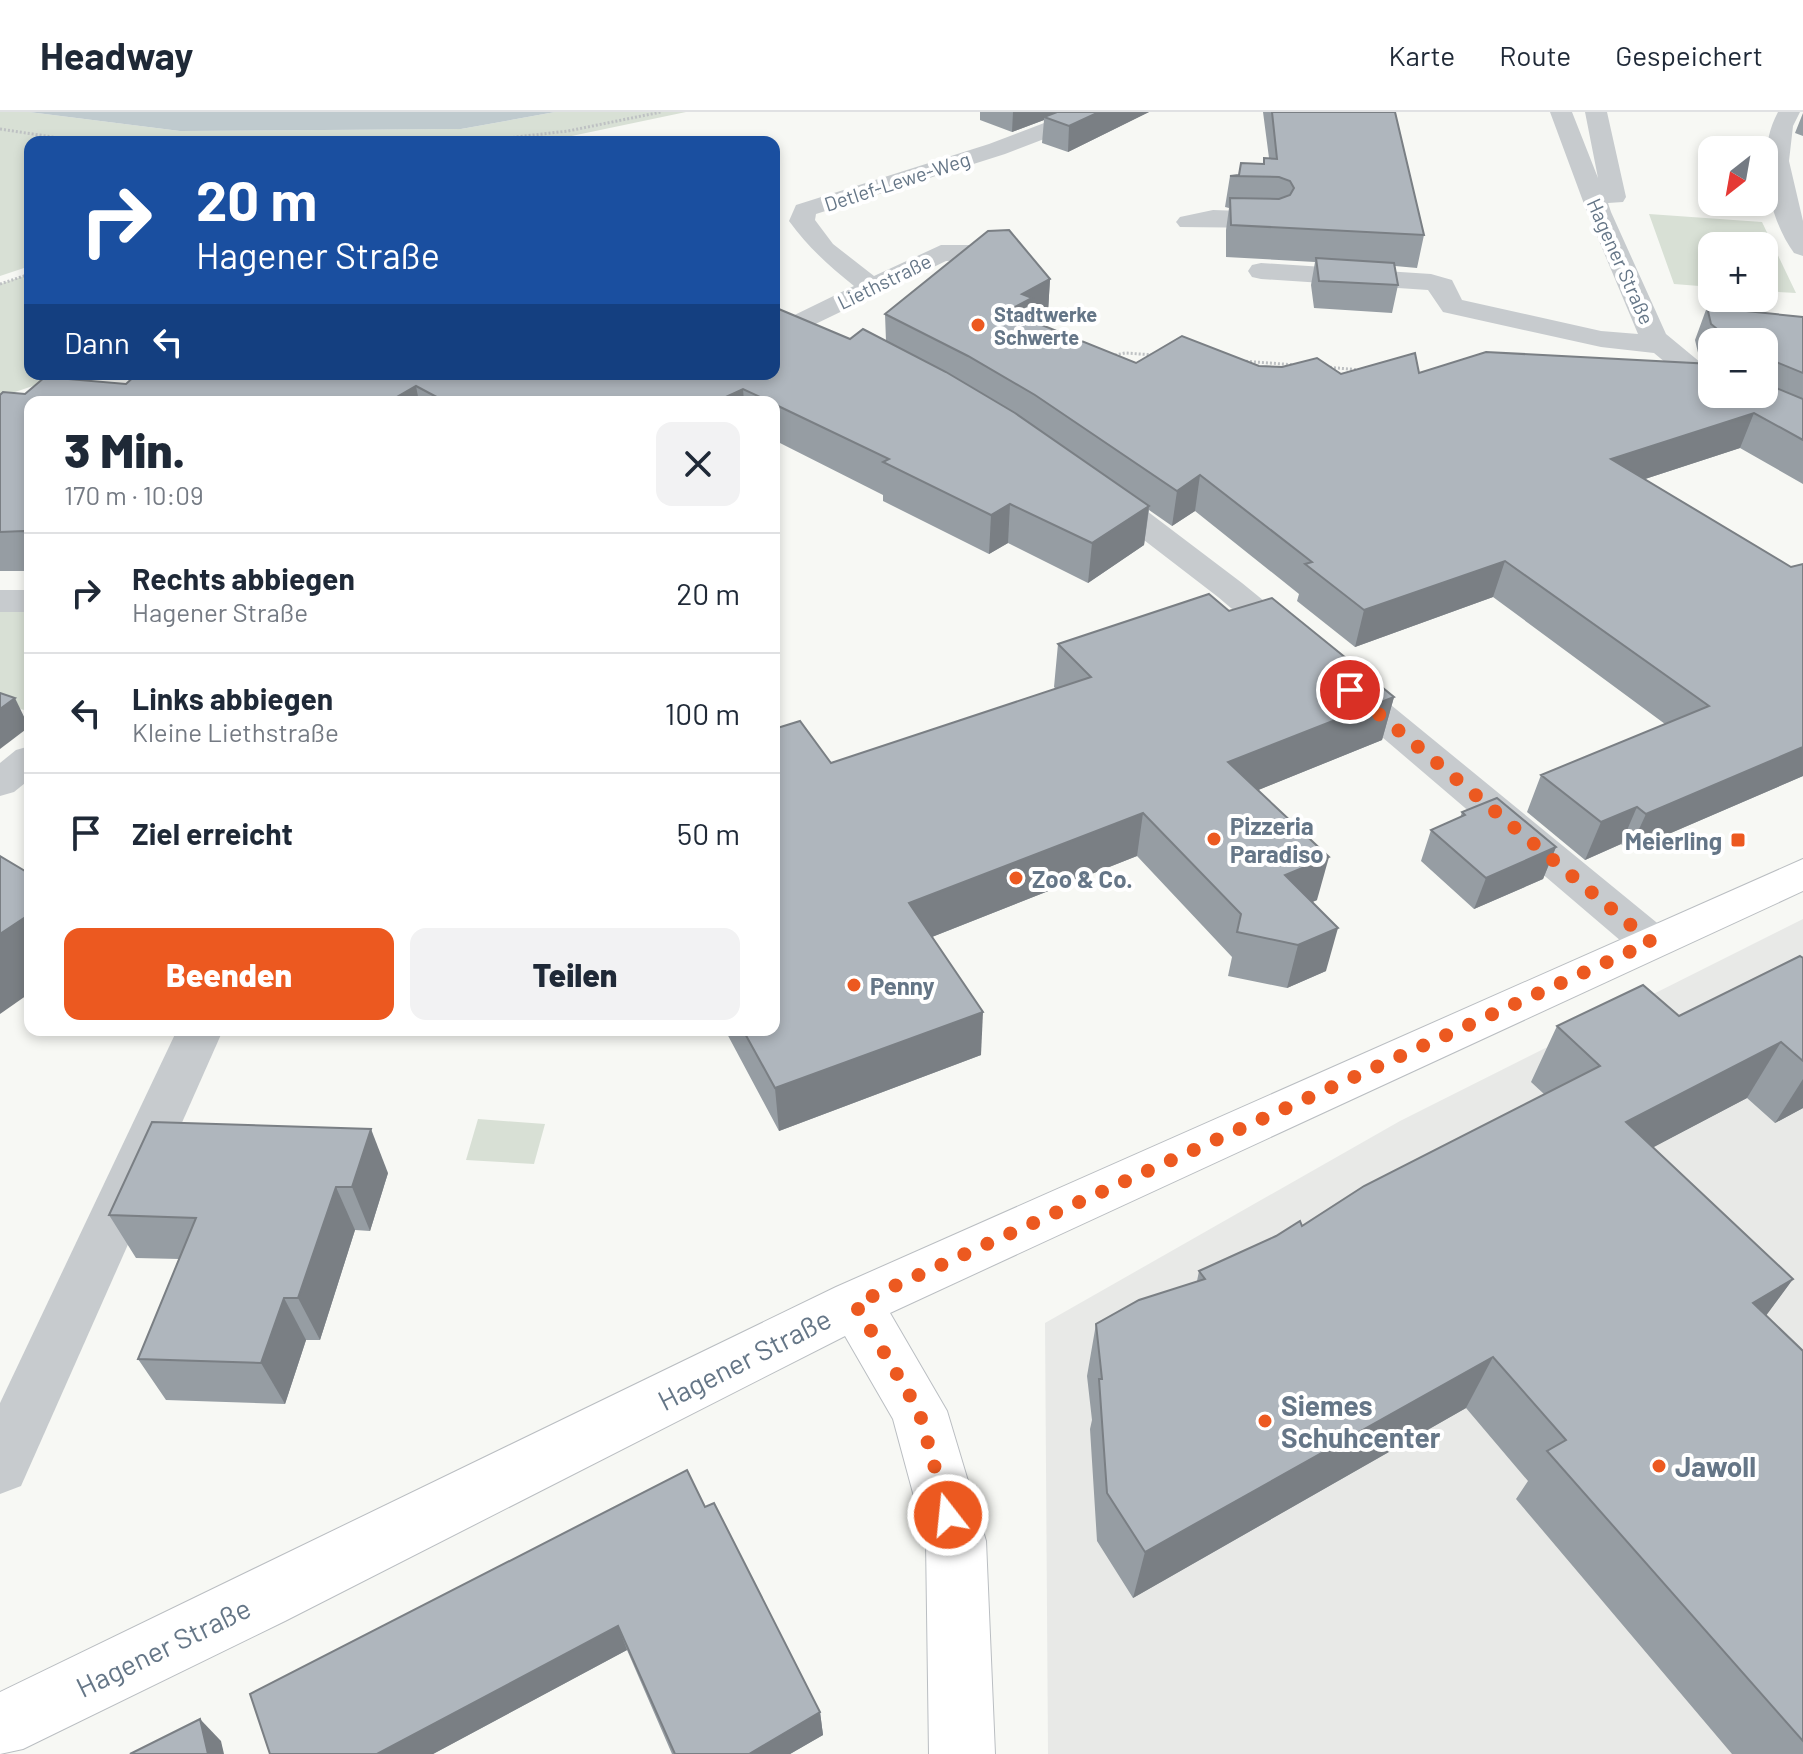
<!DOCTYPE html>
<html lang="de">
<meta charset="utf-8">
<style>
:root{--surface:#fff;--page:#f2f2f3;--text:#1f2937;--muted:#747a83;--line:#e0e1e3;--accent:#ec5920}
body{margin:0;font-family:Barlow,sans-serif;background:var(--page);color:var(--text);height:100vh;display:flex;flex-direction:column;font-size:30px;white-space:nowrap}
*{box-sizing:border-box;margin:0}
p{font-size:26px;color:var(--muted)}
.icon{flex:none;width:44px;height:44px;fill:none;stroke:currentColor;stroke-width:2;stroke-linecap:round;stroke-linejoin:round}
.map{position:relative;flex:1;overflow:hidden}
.sheet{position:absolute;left:24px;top:284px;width:756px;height:640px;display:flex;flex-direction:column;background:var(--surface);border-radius:16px;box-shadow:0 4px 12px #0003}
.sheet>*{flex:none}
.hud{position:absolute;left:24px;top:24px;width:756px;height:244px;border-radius:16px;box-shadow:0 4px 12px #0003;background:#1a4fa0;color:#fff;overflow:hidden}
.needle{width:52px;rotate:211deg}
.tools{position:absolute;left:1698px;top:24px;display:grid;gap:16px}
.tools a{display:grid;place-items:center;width:80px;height:80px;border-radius:16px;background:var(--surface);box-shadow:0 4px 12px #0003;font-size:40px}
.pin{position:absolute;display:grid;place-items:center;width:68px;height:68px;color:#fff;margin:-34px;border:4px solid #fff;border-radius:50%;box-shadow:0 2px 8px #0007}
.me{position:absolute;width:88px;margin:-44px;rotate:344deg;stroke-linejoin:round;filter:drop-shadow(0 0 6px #0008)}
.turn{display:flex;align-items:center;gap:28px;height:168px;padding:0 40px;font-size:36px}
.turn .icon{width:104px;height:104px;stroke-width:2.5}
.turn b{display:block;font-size:56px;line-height:68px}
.then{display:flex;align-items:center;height:76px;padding:0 40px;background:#0003;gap:16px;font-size:30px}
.round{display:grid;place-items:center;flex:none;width:84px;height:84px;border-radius:16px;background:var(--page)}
.overview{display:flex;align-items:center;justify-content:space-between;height:136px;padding:0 40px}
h1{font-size:48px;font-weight:800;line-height:60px}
.cta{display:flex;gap:16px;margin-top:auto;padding:16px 40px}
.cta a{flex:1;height:92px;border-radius:16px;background:var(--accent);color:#fff;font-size:32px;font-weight:800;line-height:92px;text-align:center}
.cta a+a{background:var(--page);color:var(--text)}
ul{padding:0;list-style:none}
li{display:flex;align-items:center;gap:24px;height:120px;padding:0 40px;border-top:2px solid var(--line)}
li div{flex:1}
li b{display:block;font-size:30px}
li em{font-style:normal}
header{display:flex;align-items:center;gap:48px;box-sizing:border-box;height:112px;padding:0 40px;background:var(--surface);border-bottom:2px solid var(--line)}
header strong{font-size:38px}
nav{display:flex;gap:44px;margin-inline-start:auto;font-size:28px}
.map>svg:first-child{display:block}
</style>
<header>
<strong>Headway</strong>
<nav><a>Karte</a><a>Route</a><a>Gespeichert</a></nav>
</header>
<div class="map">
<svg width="1803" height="1642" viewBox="0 0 1803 1642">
<rect width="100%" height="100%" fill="#f7f8f4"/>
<path fill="#e8e9e7" d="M 1803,807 L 1803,1642 L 1048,1642 L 1045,1211 L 1400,1009 Z"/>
<g fill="#d8e0d5">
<path d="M 0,0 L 29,0 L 180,19 L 461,17 L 555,0 L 686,0 L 543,30 L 30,30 L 30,154 L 0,164 Z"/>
<path d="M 1649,102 L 1762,110 L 1796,181 L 1764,179 L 1764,134 L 1712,134 L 1712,175 L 1674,172 Z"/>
<path d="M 30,162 L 30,262 L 69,262 L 0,285 L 0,172 Z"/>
<path d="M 0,489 L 30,489 L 30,600 L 0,590 Z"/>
<path d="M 478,1007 L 545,1012 L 534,1052 L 466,1048 Z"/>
</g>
<path fill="#bfcace" d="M 29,0 L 555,0 L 461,17 L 180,19 Z"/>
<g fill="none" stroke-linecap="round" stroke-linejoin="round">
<defs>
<path id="major" d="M 1803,747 L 1803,779 L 890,1201 L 947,1299 L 986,1429 L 995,1642 L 929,1642 L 926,1429 L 893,1307 L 845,1224 L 285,1509 L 23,1637 L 0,1642 L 0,1580 L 836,1175 Z"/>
</defs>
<use href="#major" stroke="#babec2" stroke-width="2"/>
<g stroke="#bec1c3" stroke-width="3" stroke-dasharray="2 2" stroke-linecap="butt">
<path d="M 0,17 L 85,30"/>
<path d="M 473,30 L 568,19 L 661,0"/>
<path d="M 0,172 L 30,162"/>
<path d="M 1111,244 L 1125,241 L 1156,243"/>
<path d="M 1242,249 L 1296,253"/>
<path d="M 1326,255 L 1360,258"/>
</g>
<g fill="#c7cbce" fill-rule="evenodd">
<path d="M 1073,0 L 1102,1 L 1099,6 L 1005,42 L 816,102 L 815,108 L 833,132 L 874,164 L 941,133 L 1001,133 L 1010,135 L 1014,141 L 1010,147 L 946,149 L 774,232 L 774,213 L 854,174 C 829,154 808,135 789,109 L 796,93 L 989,32 Z"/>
<path d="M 1550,0 L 1572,0 L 1598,66 L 1585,0 L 1607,0 L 1626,85 L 1623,90 L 1608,91 L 1611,100 L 1666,222 L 1712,260 L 1712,282 L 1719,282 L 1702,281 L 1654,241 L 1601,235 L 1443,200 L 1428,178 L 1261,167 L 1252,165 L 1248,159 L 1252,153 L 1261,151 L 1431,162 L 1452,168 L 1462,188 L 1601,219 L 1638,222 L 1587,100 Z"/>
<path d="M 1778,0 L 1800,0 L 1793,14 L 1789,49 L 1803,109 L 1803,144 L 1794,141 C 1767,103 1755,42 1778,0 Z"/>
<path d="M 1213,98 L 1273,100 L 1282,103 L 1286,108 L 1282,113 L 1273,116 L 1180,115 L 1176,110 L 1180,105 Z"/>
<path d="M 1099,368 L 1110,371 L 1242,471 L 1667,819 L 1673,830 L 1667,841 L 1651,846 L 1635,841 L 1218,485 L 1088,385 L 1083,378 L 1088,371 Z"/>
<rect x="0" y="478" width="30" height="22"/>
<path d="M 30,634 L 30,667 L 14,680 L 0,684 L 0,651 L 16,638 Z"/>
<path d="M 177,918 L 223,918 L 21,1374 L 0,1382 L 0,1291 Z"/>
</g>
<use href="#major" fill="#fff" fill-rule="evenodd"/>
</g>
<g fill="#969da3" fill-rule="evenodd">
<path d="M 980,0 L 1149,0 L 1068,40 L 1042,31 L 1044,8 L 1012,20 L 980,8 Z"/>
<path d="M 1263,0 L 1395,0 L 1424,123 L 1417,156 L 1395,154 L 1398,173 L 1392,201 L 1314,196 L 1311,173 L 1315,150 L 1226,145 L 1226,118 L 1229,96 L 1225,95 L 1230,64 L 1239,63 L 1263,52 L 1264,46 L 1269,46 Z"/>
<path d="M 1803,1 L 1803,24 L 1795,21 Z"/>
<path d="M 1050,167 L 1048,200 L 1031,209 L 1136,251 L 1259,254 L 1341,262 L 1419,261 L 1706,252 L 1699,245 L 1695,228 L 1707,195 L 1803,205 L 1803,372 L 1740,336 L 1645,367 L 1791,455 L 1803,452 L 1803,664 L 1629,739 L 1621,732 L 1585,748 L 1527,700 L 1541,663 L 1665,612 L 1493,485 L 1355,535 L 1297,489 L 1299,482 L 1195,399 L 1172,414 L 1149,398 L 1144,433 L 1088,471 L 1008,431 L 989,442 L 883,389 L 883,383 L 774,328 L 774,290 L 30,290 L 30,459 L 0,459 L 0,283 L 25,282 L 126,272 L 774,262 L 850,227 L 886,229 L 885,202 ZM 1712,230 L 1764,230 L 1764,282 L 1712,282 Z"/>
<path d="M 1229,499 L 1394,585 L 1382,628 L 1258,678 L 1317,788 L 1312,790 L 1326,859 L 1287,876 L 1228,864 L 1232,845 L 1137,744 L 932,825 L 981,943 L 779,1019 L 725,918 L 774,918 L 831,651 L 1056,577 L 1054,575 L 1058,532 Z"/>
<path d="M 1462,700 L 1556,735 L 1543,767 L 1474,797 L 1421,749 L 1431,718 L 1460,706 Z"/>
<path d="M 1803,846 L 1803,996 L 1775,1011 L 1747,986 L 1653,1035 L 1793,1167 L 1766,1203 L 1803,1239 L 1803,1642 L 1732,1642 L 1516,1387 L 1528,1369 L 1466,1296 L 1133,1486 L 1097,1429 L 1090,1317 L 1092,1308 L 1087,1264 L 1096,1212 L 1197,1169 L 1199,1159 L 1302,1114 L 1544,982 L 1531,970 L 1557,914 L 1679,904 Z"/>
<path d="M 388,1061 L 370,1119 L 355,1118 L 320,1228 L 306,1228 L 285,1292 L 166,1288 L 138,1247 L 179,1147 L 136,1146 L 109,1103 Z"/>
<path d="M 705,1395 L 820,1600 L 823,1623 L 790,1642 L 672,1642 L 627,1538 L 433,1642 L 270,1642 Z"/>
</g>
<g fill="#7a7f84">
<path d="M 1013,0 L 1065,0 L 1044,5 L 1044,8 L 1012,20 Z"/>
<path d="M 1099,0 L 1149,0 L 1068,40 L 1069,14 Z"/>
<path d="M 1050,167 L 1048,200 L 1031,209 L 1007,199 L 1022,182 Z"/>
<path d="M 416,274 L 419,290 L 388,290 Z"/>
<path d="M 743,277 L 744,290 L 715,290 Z"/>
<path d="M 1754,301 L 1740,336 L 1599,382 L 1611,347 Z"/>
<path d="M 1200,363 L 1195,399 L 1172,414 L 1177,379 Z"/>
<path d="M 1010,392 L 1008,431 L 989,442 L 991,403 Z"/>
<path d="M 1149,394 L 1144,433 L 1088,471 L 1092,431 Z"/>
<path d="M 1505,449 L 1493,485 L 1355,535 L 1364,498 Z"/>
<path d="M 1394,585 L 1382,628 L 1219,694 L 1228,650 Z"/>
<path d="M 15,586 L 29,615 L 0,637 L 0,597 Z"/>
<path d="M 1803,635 L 1803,664 L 1629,739 L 1646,702 Z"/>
<path d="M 1637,695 L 1621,732 L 1585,748 L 1601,710 Z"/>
<path d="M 1143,701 L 1137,744 L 909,834 L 909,791 Z"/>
<path d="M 1556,735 L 1543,767 L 1474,797 L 1486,766 Z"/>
<path d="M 1329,745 L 1317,788 L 1274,807 L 1285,763 Z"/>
<path d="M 30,802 L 30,881 L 0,902 L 0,822 Z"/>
<path d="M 1338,816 L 1326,859 L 1287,876 L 1298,833 Z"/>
<path d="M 983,900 L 981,943 L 779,1019 L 775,976 Z"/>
<path d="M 1781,930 L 1747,986 L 1597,1065 L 1626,1010 Z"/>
<path d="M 1803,967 L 1803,996 L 1775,1011 Z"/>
<path d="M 371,1017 L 388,1061 L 370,1119 L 352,1075 Z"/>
<path d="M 336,1075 L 355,1118 L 320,1228 L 298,1186 Z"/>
<path d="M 1793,1167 L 1754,1220 L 1753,1191 Z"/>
<path d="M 284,1186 L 306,1228 L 285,1292 L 261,1251 Z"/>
<path d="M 1493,1245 L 1466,1296 L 1133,1486 L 1145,1440 Z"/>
<path d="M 618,1514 L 627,1538 L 433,1642 L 377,1642 Z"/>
<path d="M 820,1600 L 823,1623 L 790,1642 L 749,1642 Z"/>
<path d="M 200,1607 L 221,1629 L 224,1642 L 208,1642 Z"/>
</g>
<g fill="#afb6bd" stroke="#7a7f84" stroke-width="2">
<path d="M 1057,0 L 1099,0 L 1069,14 L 1044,5 Z"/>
<path d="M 1272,0 L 1395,0 L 1424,123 L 1231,113 L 1230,86 L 1279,87 L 1290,83 L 1294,76 L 1290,69 L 1279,65 L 1230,64 L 1239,63 L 1241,51 L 1264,52 L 1264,46 L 1277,47 Z"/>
<path d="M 1009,118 L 1050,167 L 1022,182 L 1032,186 L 1007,199 L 1136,251 L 1182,224 L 1259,254 L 1282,255 L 1317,246 L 1341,262 L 1415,241 L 1419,261 L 1486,240 L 1712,252 L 1712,282 L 1764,282 L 1764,271 L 1803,287 L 1803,328 L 1754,301 L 1611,347 L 1791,455 L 1803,452 L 1803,635 L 1646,702 L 1637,695 L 1601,710 L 1541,663 L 1709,594 L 1505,449 L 1364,498 L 1305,452 L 1312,450 L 1200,363 L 1177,379 L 1035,283 L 968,244 L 885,202 L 988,119 Z"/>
<path d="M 1316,146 L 1394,151 L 1398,173 L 1319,169 Z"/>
<path d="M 774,195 L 850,227 L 863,217 L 946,260 L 1015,301 L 1149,394 L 1092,431 L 1010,392 L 991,403 L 883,350 L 889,347 L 774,292 L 774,290 L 771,290 L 743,277 L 715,290 L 446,290 L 416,274 L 388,290 L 30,290 L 30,421 L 24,419 L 0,420 L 0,283 L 3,280 L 25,282 L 45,265 L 126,272 L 137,262 L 774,262 Z"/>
<path d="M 1707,195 L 1803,205 L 1803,261 L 1764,245 L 1764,230 L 1728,230 L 1728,226 L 1711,212 Z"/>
<path d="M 1209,482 L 1229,499 L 1272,486 L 1394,585 L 1228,650 L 1329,745 L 1285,763 L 1338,816 L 1298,833 L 1237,820 L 1241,802 L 1143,701 L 909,791 L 983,900 L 775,976 L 743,918 L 774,918 L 774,617 L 800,609 L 831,651 L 1091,565 L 1058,532 Z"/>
<path d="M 0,581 L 15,586 L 0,597 Z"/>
<path d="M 1497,686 L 1556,735 L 1486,766 L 1431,718 L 1465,703 L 1462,700 Z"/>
<path d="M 0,744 L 30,762 L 30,802 L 0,822 Z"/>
<path d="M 1800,844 L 1803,846 L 1803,949 L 1781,930 L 1626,1010 L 1793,1167 L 1753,1191 L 1803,1239 L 1803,1629 L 1547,1339 L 1566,1328 L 1493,1245 L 1145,1440 L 1107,1381 L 1099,1267 L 1102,1267 L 1096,1212 L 1139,1188 L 1205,1167 L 1199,1159 L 1276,1124 L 1300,1109 L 1302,1114 L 1364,1074 L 1600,954 L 1557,914 L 1643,873 L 1679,904 Z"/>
<path d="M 152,1010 L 371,1017 L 352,1075 L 336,1075 L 298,1186 L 284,1186 L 261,1251 L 138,1247 L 196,1106 L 109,1103 Z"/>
<path d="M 687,1358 L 705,1395 L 714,1391 L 820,1600 L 749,1642 L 675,1642 L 618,1514 L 377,1642 L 270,1642 L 250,1582 Z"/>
<path d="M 200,1607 L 208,1642 L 130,1642 Z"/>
</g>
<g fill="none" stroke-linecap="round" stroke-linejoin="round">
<path stroke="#ec5920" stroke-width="14" stroke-dasharray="0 25.2" d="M 948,1403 L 919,1299 L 855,1192 L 1651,830 L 1350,578"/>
</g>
<g fill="#ec5920" stroke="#fff" stroke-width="3">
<circle cx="978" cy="213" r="8"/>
<circle cx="1214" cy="727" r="8"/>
<rect x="1730" y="720" width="16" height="16" rx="4"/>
<circle cx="1016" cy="766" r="8"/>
<circle cx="854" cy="873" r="8"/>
<circle cx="1265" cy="1309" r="8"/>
<circle cx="1659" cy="1354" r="8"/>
</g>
<g text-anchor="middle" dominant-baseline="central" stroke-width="8" stroke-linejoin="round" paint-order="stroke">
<g font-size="20" fill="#657687" stroke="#fff">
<text transform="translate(897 69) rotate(-18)">Detlef-Lewe-Weg</text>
<text transform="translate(1621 149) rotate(66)">Hagener Straße</text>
<text transform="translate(884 169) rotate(-26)">Liethstraße</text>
</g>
<g font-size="20" font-weight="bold" fill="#657687" stroke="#fff" text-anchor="start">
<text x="994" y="202">Stadtwerke<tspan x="994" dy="23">Schwerte</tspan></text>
</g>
<g font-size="24" font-weight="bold" fill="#657687" stroke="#fff" text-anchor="start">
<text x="1230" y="713">Pizzeria<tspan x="1230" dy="28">Paradiso</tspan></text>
<text x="1722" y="728" text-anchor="end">Meierling</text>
<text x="1032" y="766">Zoo &amp; Co.</text>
<text x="870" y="873">Penny</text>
</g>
<g font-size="28" fill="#657687" stroke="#fff">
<text transform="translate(744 1247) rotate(-27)">Hagener Straße</text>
<text transform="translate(163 1535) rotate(-26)">Hagener Straße</text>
</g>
<g font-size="28" font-weight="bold" fill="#657687" stroke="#fff" text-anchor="start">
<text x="1281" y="1293">Siemes<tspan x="1281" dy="32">Schuhcenter</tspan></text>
<text x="1675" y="1354">Jawoll</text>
</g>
</g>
</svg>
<div class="tools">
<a><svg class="needle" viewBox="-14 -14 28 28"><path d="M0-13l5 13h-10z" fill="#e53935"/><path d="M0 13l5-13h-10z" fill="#747a83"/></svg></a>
<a>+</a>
<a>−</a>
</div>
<div class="pin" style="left:1350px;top:578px;background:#d93025"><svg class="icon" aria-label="arrive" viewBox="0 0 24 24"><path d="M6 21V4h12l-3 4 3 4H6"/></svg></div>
<svg class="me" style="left:948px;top:1403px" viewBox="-20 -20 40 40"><circle r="17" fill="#ec5920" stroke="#fff" stroke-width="3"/><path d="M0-11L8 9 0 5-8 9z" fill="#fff"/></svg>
<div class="hud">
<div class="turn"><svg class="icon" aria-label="right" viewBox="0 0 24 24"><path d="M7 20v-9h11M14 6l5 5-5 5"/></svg><div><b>20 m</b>Hagener Straße</div></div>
<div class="then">Dann<svg class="icon" aria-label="left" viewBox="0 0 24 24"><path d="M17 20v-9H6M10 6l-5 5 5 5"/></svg></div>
</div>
<section class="sheet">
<div class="overview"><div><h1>3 Min.</h1><p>170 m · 10:09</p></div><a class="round"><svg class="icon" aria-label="close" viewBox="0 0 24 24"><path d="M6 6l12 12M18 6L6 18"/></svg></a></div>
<ul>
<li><svg class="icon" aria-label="right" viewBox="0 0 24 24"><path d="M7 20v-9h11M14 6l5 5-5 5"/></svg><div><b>Rechts abbiegen</b><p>Hagener Straße</p></div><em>20 m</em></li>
<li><svg class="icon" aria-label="left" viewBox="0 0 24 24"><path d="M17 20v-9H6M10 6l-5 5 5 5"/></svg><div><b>Links abbiegen</b><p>Kleine Liethstraße</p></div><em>100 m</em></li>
<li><svg class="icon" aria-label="arrive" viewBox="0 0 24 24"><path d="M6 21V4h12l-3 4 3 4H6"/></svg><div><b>Ziel erreicht</b></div><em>50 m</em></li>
</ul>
<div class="cta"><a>Beenden</a><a>Teilen</a></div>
</section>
</div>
